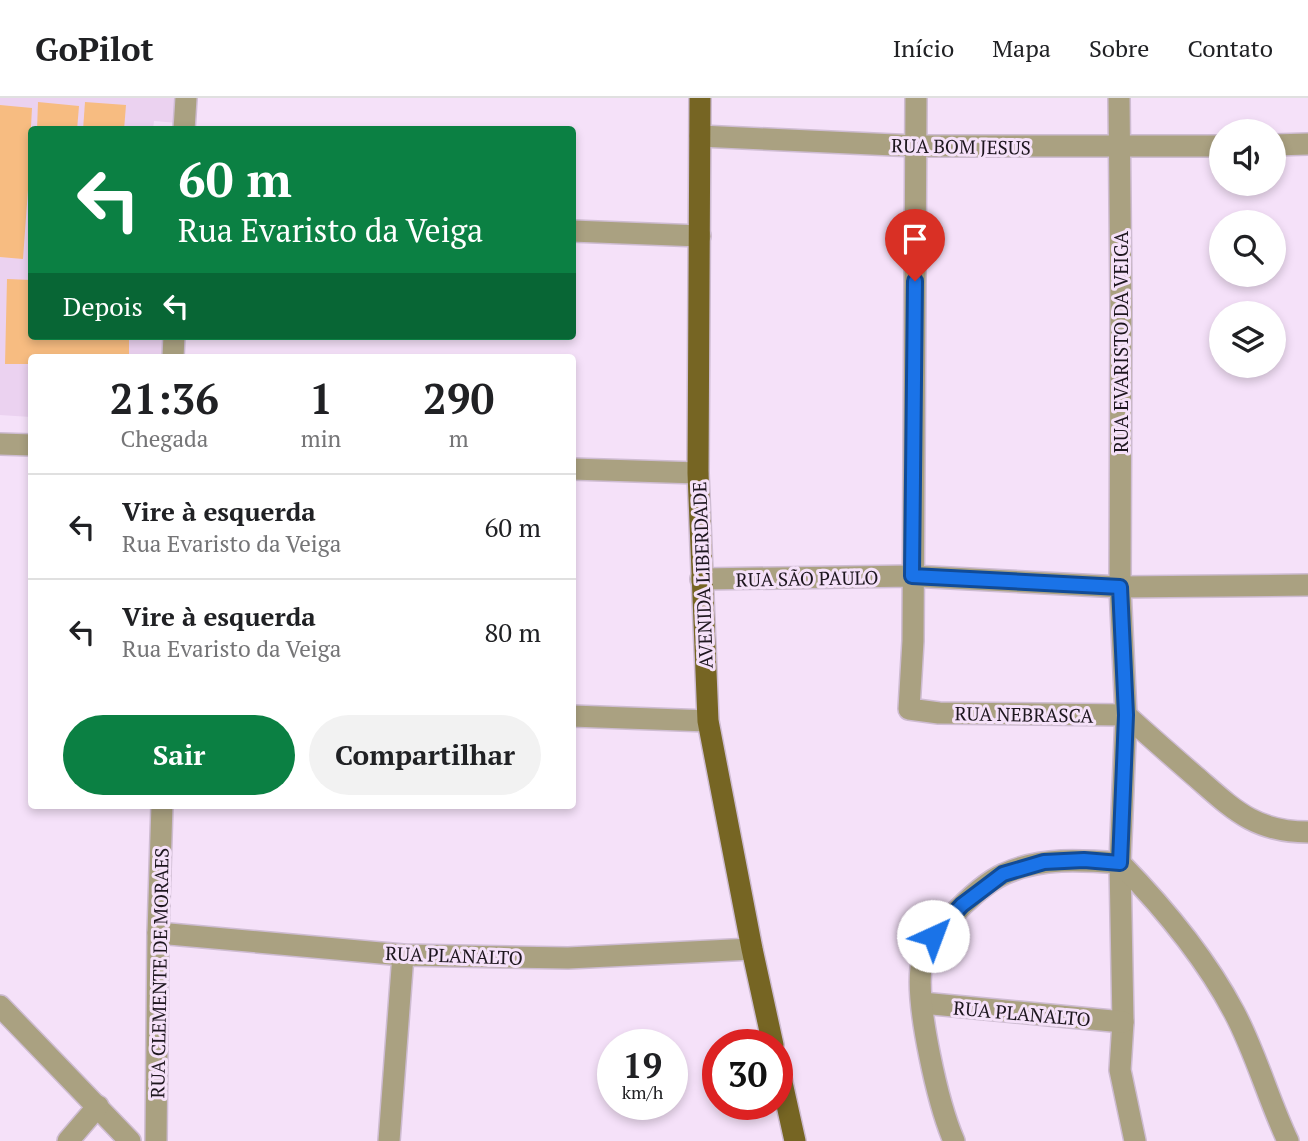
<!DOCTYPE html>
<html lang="pt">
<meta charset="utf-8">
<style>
:root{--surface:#fff;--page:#f2f2f2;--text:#202124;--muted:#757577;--line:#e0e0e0;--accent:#0b8043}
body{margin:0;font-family:"PT Serif",serif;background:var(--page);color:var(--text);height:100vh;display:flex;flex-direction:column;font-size:26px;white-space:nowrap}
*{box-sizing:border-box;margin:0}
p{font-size:23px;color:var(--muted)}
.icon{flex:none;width:38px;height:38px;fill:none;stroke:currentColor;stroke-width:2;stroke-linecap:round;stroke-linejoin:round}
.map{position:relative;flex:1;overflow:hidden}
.drawer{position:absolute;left:28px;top:256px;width:548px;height:455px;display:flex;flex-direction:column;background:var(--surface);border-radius:7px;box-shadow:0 4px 10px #0003}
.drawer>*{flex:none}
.hud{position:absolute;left:28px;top:28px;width:548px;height:214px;border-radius:7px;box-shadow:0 4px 10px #0003;background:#0b8043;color:#fff;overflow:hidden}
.controls{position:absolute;left:1209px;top:21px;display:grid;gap:14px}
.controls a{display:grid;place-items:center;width:77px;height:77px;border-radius:50%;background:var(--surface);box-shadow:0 4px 10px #0003;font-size:35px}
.speed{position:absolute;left:597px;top:931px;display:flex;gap:14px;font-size:35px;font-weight:700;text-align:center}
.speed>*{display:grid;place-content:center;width:91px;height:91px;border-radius:50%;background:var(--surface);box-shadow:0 4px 10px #0003;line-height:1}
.speed small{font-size:18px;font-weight:400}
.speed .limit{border:10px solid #d22;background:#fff;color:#111}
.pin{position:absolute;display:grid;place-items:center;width:60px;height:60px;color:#fff;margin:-72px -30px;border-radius:50% 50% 50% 0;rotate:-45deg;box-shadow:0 0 7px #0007}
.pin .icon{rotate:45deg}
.me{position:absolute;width:77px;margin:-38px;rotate:43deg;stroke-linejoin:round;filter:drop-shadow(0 0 5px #0008)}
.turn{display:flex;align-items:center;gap:24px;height:147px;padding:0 35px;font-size:32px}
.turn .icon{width:91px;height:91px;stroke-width:2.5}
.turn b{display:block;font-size:49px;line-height:60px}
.then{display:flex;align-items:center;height:66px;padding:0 35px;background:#0003;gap:14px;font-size:26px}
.eta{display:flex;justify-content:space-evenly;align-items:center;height:119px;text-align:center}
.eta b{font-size:42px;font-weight:600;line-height:49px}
.action{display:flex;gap:14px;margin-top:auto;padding:14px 35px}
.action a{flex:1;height:80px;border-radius:42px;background:var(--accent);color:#fff;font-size:28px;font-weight:600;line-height:80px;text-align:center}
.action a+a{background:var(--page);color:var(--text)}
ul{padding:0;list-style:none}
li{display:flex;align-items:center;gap:21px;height:105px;padding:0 35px;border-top:2px solid var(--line)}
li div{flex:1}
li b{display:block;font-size:26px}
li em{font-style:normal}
header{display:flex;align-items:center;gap:42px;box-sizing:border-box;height:98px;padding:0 35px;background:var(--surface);border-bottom:2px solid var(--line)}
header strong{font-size:33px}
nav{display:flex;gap:38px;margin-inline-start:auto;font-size:24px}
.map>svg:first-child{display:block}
</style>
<header>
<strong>GoPilot</strong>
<nav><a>Início</a><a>Mapa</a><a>Sobre</a><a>Contato</a></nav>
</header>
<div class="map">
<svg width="1308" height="1043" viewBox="0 0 1308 1043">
<rect width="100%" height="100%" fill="#f5e1f9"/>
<path fill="#ebd2f0" d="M 0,0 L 180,0 L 178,25 L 154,23 L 153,31 L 32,32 L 32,238 L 167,238 L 166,259 L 32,259 L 31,319 L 0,317 Z"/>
<g fill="#f7bc81">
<path d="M 38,4 L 79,8 L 77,32 L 37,32 Z"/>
<path d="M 85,4 L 126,7 L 124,32 L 83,32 Z"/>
<path d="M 0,7 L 32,10 L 30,47 L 32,47 L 32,78 L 29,78 L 23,161 L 0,159 Z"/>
<path d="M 7,181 L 32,182 L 32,238 L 129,238 L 129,259 L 32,259 L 32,266 L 5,266 Z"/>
</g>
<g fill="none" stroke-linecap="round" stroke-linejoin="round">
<defs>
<g id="minor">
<path d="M 916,0 L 913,543 L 909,611 L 939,615 L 1126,617 C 1149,638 1172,658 1195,678 C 1233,711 1254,734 1308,734"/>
<path d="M 1119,0 L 1121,207 L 1120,489 L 1126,617 L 1120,765 L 1123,924 L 1120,972 L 1135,1043"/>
<path d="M 184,32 L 186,0"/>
<path d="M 700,38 L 916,48 L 1222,48"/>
<path d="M 1274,47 L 1308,46"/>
<path d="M 572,133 L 700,138"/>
<path d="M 173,259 L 174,238"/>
<path d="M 0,346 L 32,347"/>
<path d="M 572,371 L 698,375"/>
<path d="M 701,481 L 912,478 L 1120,489 L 1308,487"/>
<path d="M 572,618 L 708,623"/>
<path d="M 158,835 L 403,857 L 568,860 L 752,851"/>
<path d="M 922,905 L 1123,924"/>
<path d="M 0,908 L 130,1043"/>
<path d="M 68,1043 L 98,1008"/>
<path d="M 156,1043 L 158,835 L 162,707"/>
<path d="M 389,1043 L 403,857"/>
<path d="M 954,1043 C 938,1006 916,909 921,870 C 924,850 937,834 950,820 C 963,806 986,784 1004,776 C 1040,759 1082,762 1120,765 C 1163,809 1205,859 1234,914 C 1256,955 1268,1001 1288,1043"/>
</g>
<g id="major">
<path d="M 700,0 L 698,375 L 708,623 L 752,851 L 773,947"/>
<path d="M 777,962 L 795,1043"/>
</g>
</defs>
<use href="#minor" stroke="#cebcd2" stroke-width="24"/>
<use href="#major" stroke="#cebcd2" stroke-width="24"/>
<use href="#minor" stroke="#aaa181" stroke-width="21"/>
<use href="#major" stroke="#766523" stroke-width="21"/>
</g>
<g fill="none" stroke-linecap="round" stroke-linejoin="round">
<defs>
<path id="route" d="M 915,183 L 912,478 L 1120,489 L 1126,617 L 1120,765 L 1084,762 L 1044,764 L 1003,776 L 962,807 L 933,838"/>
</defs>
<use href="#route" stroke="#114b97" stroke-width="18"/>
<use href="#route" stroke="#1a73e8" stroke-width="12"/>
</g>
<g text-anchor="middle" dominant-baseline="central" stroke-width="6" stroke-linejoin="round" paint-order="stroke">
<g font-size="19" fill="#1d161e" stroke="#f5e1f9">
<text transform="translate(961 48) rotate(1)">RUA BOM JESUS</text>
<text transform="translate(1120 244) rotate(-90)">RUA EVARISTO DA VEIGA</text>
<text transform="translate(702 477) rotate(-92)">AVENIDA LIBERDADE</text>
<text transform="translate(807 480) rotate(-1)">RUA SÃO PAULO</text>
<text transform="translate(1024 616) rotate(1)">RUA NEBRASCA</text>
<text transform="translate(454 857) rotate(2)">RUA PLANALTO</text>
<text transform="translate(159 875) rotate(-89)">RUA CLEMENTE DE MORAES</text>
<text transform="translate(1022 915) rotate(5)">RUA PLANALTO</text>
</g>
</g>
</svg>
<div class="controls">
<a><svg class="icon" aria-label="sound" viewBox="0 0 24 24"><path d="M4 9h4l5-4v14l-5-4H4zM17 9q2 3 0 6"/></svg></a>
<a><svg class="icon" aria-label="search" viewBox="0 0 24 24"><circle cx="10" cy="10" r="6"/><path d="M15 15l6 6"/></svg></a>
<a><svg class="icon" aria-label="layers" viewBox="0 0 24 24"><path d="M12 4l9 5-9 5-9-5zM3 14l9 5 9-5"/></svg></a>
</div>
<div class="speed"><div>19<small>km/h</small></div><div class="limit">30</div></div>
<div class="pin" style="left:915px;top:183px;background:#d93025"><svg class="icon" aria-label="arrive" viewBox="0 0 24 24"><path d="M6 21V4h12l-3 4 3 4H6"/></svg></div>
<svg class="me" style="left:933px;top:838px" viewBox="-20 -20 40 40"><circle r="19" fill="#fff"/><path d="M0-13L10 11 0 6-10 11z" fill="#1a73e8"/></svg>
<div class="hud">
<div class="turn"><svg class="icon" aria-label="left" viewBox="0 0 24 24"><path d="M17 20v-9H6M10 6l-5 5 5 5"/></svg><div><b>60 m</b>Rua Evaristo da Veiga</div></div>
<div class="then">Depois<svg class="icon" aria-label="left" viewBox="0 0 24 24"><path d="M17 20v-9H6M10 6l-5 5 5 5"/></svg></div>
</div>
<section class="drawer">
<div class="eta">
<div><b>21:36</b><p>Chegada</p></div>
<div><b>1</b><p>min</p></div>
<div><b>290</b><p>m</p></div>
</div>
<ul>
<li><svg class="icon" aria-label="left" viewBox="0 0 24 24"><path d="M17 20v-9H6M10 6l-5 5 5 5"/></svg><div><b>Vire à esquerda</b><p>Rua Evaristo da Veiga</p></div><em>60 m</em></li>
<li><svg class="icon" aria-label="left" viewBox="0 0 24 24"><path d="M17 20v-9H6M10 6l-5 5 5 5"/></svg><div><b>Vire à esquerda</b><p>Rua Evaristo da Veiga</p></div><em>80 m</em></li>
</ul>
<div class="action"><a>Sair</a><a>Compartilhar</a></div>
</section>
</div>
